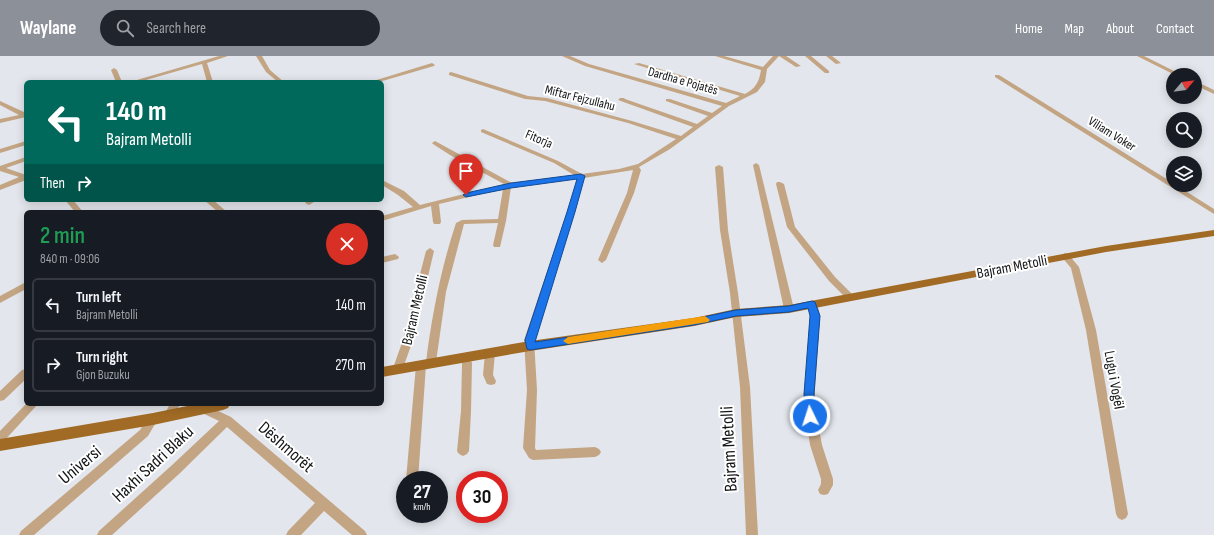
<!DOCTYPE html>
<meta charset="utf-8">
<style>
:root{--surface:#171b24;--page:#20242c;--text:#f1f3f6;--muted:#9ea1a6;--line:#363941;--accent:#8c9099}
body{margin:0;font-family:"Sofia Sans Condensed",sans-serif;background:var(--page);color:var(--text);height:100vh;display:flex;flex-direction:column;font-size:15px;white-space:nowrap}
*{box-sizing:border-box;margin:0}
p{font-size:13px;color:var(--muted)}
.icon{flex:none;width:22px;height:22px;fill:none;stroke:currentColor;stroke-width:2;stroke-linecap:round;stroke-linejoin:round}
.map{position:relative;flex:1;overflow:hidden}
.drawer{position:absolute;left:24px;top:154px;width:360px;height:196px;display:flex;flex-direction:column;background:var(--surface);border-radius:6px;box-shadow:0 2px 10px #0003}
.drawer>*{flex:none}
.guide{position:absolute;left:24px;top:24px;width:360px;height:122px;border-radius:6px;box-shadow:0 2px 10px #0003;background:#00695c;color:#fff;overflow:hidden}
.needle{width:26px;rotate:61deg}
.controls{position:absolute;left:1166px;top:12px;display:grid;gap:8px}
.controls a{display:grid;place-items:center;width:36px;height:36px;border-radius:50%;background:var(--surface);box-shadow:0 2px 10px #0003;font-size:20px}
.speed{position:absolute;left:396px;top:415px;display:flex;gap:8px;font-size:20px;font-weight:700;text-align:center}
.speed>*{display:grid;place-content:center;width:52px;height:52px;border-radius:50%;background:var(--surface);box-shadow:0 2px 10px #0003;line-height:1}
.speed small{font-size:10px;font-weight:400}
.speed .limit{border:6px solid #d22;background:#fff;color:#111}
.pin{position:absolute;display:grid;place-items:center;width:34px;height:34px;color:#fff;margin:-41px -17px;border-radius:50% 50% 50% 0;rotate:-45deg;box-shadow:0 0 4px #0007}
.pin .icon{rotate:45deg}
.me{position:absolute;width:44px;margin:-22px;rotate:356deg;stroke-linejoin:round;filter:drop-shadow(0 0 3px #0008)}
.turn{display:flex;align-items:center;gap:14px;height:84px;padding:0 16px;font-size:18px}
.turn .icon{width:52px;height:52px;stroke-width:2.5}
.turn b{display:block;font-size:28px;line-height:34px}
.then{display:flex;align-items:center;height:38px;padding:0 16px;background:#0003;gap:8px;font-size:15px}
.round{display:grid;place-items:center;flex:none;width:42px;height:42px;border-radius:21px;background:var(--page)}
.head{display:flex;align-items:center;justify-content:space-between;height:68px;padding:0 16px}
h1{font-size:24px;font-weight:600;line-height:30px;color:#1e9e55}
ul{padding:0;list-style:none}
li{display:flex;align-items:center;gap:12px;height:54px;margin:0 8px 6px;padding:0 8px;border:2px solid var(--line);border-radius:6px}
li div{flex:1}
li b{display:block;font-size:15px}
li em{font-style:normal}
header{display:flex;align-items:center;gap:24px;box-sizing:border-box;height:56px;padding:0 20px;background:var(--accent);color:#fff}
header strong{font-size:19px}
nav{display:flex;gap:22px;margin-inline-start:auto;font-size:14px}
.search{width:280px;height:36px;background:var(--page);display:flex;align-items:center;gap:10px;box-sizing:border-box;padding:0 14px;border-radius:22px;color:var(--muted);font-size:15px}
.map>svg:first-child{display:block}
</style>
<header>
<strong>Waylane</strong>
<div class="search"><svg class="icon" aria-label="search" viewBox="0 0 24 24"><circle cx="10" cy="10" r="6"/><path d="M15 15l6 6"/></svg>Search here</div>
<nav><a>Home</a><a>Map</a><a>About</a><a>Contact</a></nav>
</header>
<div class="map">
<svg width="1214" height="479" viewBox="0 0 1214 479">
<rect width="100%" height="100%" fill="#e3e6ec"/>
<g fill="none" stroke-linecap="round" stroke-linejoin="round">
<g fill="#c3a584" fill-rule="evenodd">
<path d="M 219,0 L 228,0 L 207,7 L 213,26 L 207,26 L 202,8 L 139,26 L 130,26 Z"/>
<path d="M 256,0 L 262,0 L 270,14 L 284,26 L 278,26 L 266,16 Z"/>
<path d="M 562,0 L 570,0 L 589,8 L 726,47 L 740,40 L 634,8 L 639,7 L 745,38 C 756,32 759,26 761,14 L 715,0 L 724,0 L 763,11 L 773,0 L 779,0 L 767,13 L 765,26 L 757,36 L 729,50 L 670,93 L 639,111 L 641,114 L 634,137 L 606,204 L 602,207 L 598,204 L 627,137 L 633,114 L 584,122 L 575,156 L 534,284 L 537,334 L 535,392 L 536,394 L 595,391 L 599,393 L 601,396 L 599,399 L 595,401 L 533,404 L 529,402 L 523,392 L 527,334 L 524,284 L 567,156 L 577,123 L 511,131 L 506,165 L 500,191 L 494,191 L 493,189 L 498,167 L 464,168 L 446,236 L 436,306 L 435,309 L 427,309 L 426,306 C 432,259 441,212 456,167 L 462,164 L 498,163 L 503,133 L 439,148 L 441,166 L 440,168 L 434,168 L 433,166 L 431,150 L 382,165 L 382,160 L 413,151 L 398,139 L 382,129 L 382,124 L 404,135 L 420,149 L 504,128 L 450,99 L 433,88 L 432,87 L 435,85 L 512,127 L 574,119 L 554,107 L 481,76 L 481,74 L 483,73 L 558,105 L 582,118 L 619,113 L 638,108 L 676,83 L 628,67 L 545,45 L 525,43 L 449,19 L 449,17 L 451,16 L 528,40 L 547,42 L 632,65 L 681,80 L 693,71 L 618,44 L 620,42 L 624,42 L 625,43 L 697,68 L 708,60 L 666,45 L 666,43 L 670,43 L 712,57 L 722,50 L 585,10 Z"/>
<path d="M 779,0 L 786,0 L 801,10 L 796,11 Z"/>
<path d="M 805,0 L 811,0 L 829,15 L 829,17 L 825,17 Z"/>
<path d="M 826,0 L 832,0 L 841,7 L 836,8 Z"/>
<path d="M 1137,0 L 1144,0 L 1182,19 L 1175,19 Z"/>
<path d="M 432,7 L 435,9 L 434,10 L 379,26 L 370,26 Z"/>
<path d="M 114,12 L 117,14 L 122,26 L 116,26 L 111,14 Z"/>
<path d="M 995,19 L 999,19 L 1173,127 L 1173,129 L 1176,129 L 1214,153 L 1214,158 L 995,21 Z"/>
<path d="M 1195,25 L 1214,34 L 1214,38 L 1195,29 Z"/>
<path d="M 0,45 L 26,57 L 26,61 L 0,67 L 0,63 L 19,59 L 0,49 Z"/>
<path d="M 26,85 L 26,89 L 0,97 L 0,93 Z"/>
<path d="M 26,101 L 26,105 L 6,112 L 26,119 L 26,124 L 0,134 L 0,129 L 19,121 L 0,115 L 0,110 Z"/>
<path d="M 756,107 L 759,109 L 794,253 L 789,256 L 784,253 L 753,109 Z"/>
<path d="M 719,109 L 723,111 L 728,174 L 738,237 L 750,331 L 758,479 L 746,479 L 740,331 L 730,237 L 720,174 L 715,111 Z"/>
<path d="M 777,126 L 780,126 L 784,128 L 795,171 L 835,221 L 855,241 L 853,243 L 847,243 L 829,225 L 787,171 L 776,128 Z"/>
<path d="M 65,144 L 73,144 L 83,156 L 75,156 Z"/>
<path d="M 204,144 L 213,144 L 227,156 L 218,156 Z"/>
<path d="M 308,144 L 317,144 L 309,149 L 305,147 Z"/>
<path d="M 430,192 L 434,195 L 413,284 L 403,312 L 402,315 L 394,315 L 393,312 L 403,284 L 426,195 Z"/>
<path d="M 1065,197 L 1068,198 L 1079,211 L 1096,274 L 1128,458 L 1126,462 L 1122,464 L 1118,462 L 1116,458 L 1086,274 L 1071,212 L 1061,200 Z"/>
<path d="M 395,198 L 399,201 L 398,203 L 382,207 L 382,201 Z"/>
<path d="M 26,226 L 26,233 L 0,247 L 0,240 Z"/>
<path d="M 812,245 L 817,248 L 820,259 L 814,347 L 822,389 L 833,423 L 833,429 L 828,438 L 824,439 L 820,438 L 818,434 L 821,428 L 821,423 L 810,389 L 804,347 L 810,259 L 807,248 Z"/>
<path d="M 490,293 L 493,294 L 495,297 L 493,319 L 496,325 L 495,328 L 491,329 L 487,328 L 483,319 L 485,297 L 487,294 Z"/>
<path d="M 464,297 L 468,298 L 472,307 L 471,355 L 469,395 L 467,398 L 463,400 L 459,398 L 457,395 L 461,355 L 462,307 L 459,301 L 460,298 Z"/>
<path d="M 421,305 L 425,306 L 426,309 L 418,424 L 406,424 L 416,309 L 417,306 Z"/>
<path d="M 26,313 L 26,323 L 4,344 L 0,345 L 0,335 L 22,314 Z"/>
<path d="M 26,348 L 38,348 L 4,385 L 0,387 L 0,375 Z"/>
<path d="M 170,348 L 180,348 L 173,362 L 169,363 L 165,362 L 164,359 Z"/>
<path d="M 203,348 L 231,361 L 365,475 L 367,479 L 352,479 L 324,455 L 301,479 L 286,479 L 288,475 L 315,447 L 227,371 L 179,418 L 112,479 L 97,479 L 99,475 L 171,410 L 219,365 L 198,355 L 197,352 L 198,349 Z"/>
<path d="M 153,359 L 157,360 L 158,363 L 148,380 L 34,479 L 19,479 L 21,475 L 140,374 L 149,360 Z"/>
</g>
<g fill="#a16b25" fill-rule="evenodd">
<path d="M 1214,174 L 1214,180 L 1106,196 L 789,257 L 736,261 L 694,270 L 530,295 L 382,321 L 382,311 L 530,285 L 694,262 L 736,253 L 789,249 L 1106,190 Z"/>
<path d="M 197,348 L 230,348 L 228,352 L 223,354 L 153,369 L 0,395 L 0,383 L 153,357 Z"/>
</g>
</g>
<path fill="#1a73e8" stroke="#114b97" d="M 581,118 L 585,120 L 575,156 L 535,286 L 694,263 L 736,254 L 789,250 L 812,245 L 815,246 L 820,260 L 814,338 L 816,360 L 814,364 L 810,365 L 806,364 L 805,360 L 804,338 L 810,260 L 808,252 L 789,256 L 736,260 L 694,269 L 530,294 L 527,293 L 525,284 L 567,156 L 577,123 L 511,132 L 466,141 L 463,139 L 466,137 L 511,127 Z"/>
<path fill="#f59e0b" d="M 705,260 L 710,264 L 708,266 L 568,288 L 563,285 L 568,281 Z"/>
<g text-anchor="middle" dominant-baseline="central" stroke-width="4" stroke-linejoin="round" paint-order="stroke">
<g font-size="13" fill="#131416" stroke="#fff">
<text transform="translate(683 25) rotate(16)">Dardha e Pojatës</text>
<text transform="translate(580 42) rotate(14)">Miftar Fejzullahu</text>
<text transform="translate(1112 78) rotate(32)">Viliam Voker</text>
<text transform="translate(539 83) rotate(23)">Fitorja</text>
</g>
<g font-size="15" fill="#131416" stroke="#fff">
<text transform="translate(1012 211) rotate(-11)">Bajram Metolli</text>
<text transform="translate(415 254) rotate(-77)">Bajram Metolli</text>
<text transform="translate(1114 324) rotate(80)">Lugu i Vogël</text>
</g>
<g font-size="18" fill="#131416" stroke="#fff">
<text transform="translate(286 391) rotate(41)">Dëshmorët</text>
<text transform="translate(729 393) rotate(-93)">Bajram Metolli</text>
<text transform="translate(153 408) rotate(-43)">Haxhi Sadri Blaku</text>
<text transform="translate(80 409) rotate(-40)">Universi</text>
</g>
</g>
</svg>
<div class="controls">
<a><svg class="needle" viewBox="-14 -14 28 28"><path d="M0-13l5 13h-10z" fill="#e53935"/><path d="M0 13l5-13h-10z" fill="#9ea1a6"/></svg></a>
<a><svg class="icon" aria-label="search" viewBox="0 0 24 24"><circle cx="10" cy="10" r="6"/><path d="M15 15l6 6"/></svg></a>
<a><svg class="icon" aria-label="layers" viewBox="0 0 24 24"><path d="M12 4l9 5-9 5-9-5zM3 14l9 5 9-5"/></svg></a>
</div>
<div class="speed"><div>27<small>km/h</small></div><div class="limit">30</div></div>
<div class="pin" style="left:466px;top:139px;background:#d93025"><svg class="icon" aria-label="arrive" viewBox="0 0 24 24"><path d="M6 21V4h12l-3 4 3 4H6"/></svg></div>
<svg class="me" style="left:810px;top:360px" viewBox="-20 -20 40 40"><circle r="17" fill="#1a73e8" stroke="#fff" stroke-width="3"/><path d="M0-11L8 9 0 5-8 9z" fill="#fff"/></svg>
<div class="guide">
<div class="turn"><svg class="icon" aria-label="left" viewBox="0 0 24 24"><path d="M17 20v-9H6M10 6l-5 5 5 5"/></svg><div><b>140 m</b>Bajram Metolli</div></div>
<div class="then">Then<svg class="icon" aria-label="right" viewBox="0 0 24 24"><path d="M7 20v-9h11M14 6l5 5-5 5"/></svg></div>
</div>
<section class="drawer">
<div class="head"><div><h1>2 min</h1><p>840 m · 09:06</p></div><a class="round" style="background:#d93025;color:#fff"><svg class="icon" aria-label="close" viewBox="0 0 24 24"><path d="M6 6l12 12M18 6L6 18"/></svg></a></div>
<ul>
<li><svg class="icon" aria-label="left" viewBox="0 0 24 24"><path d="M17 20v-9H6M10 6l-5 5 5 5"/></svg><div><b>Turn left</b><p>Bajram Metolli</p></div><em>140 m</em></li>
<li><svg class="icon" aria-label="right" viewBox="0 0 24 24"><path d="M7 20v-9h11M14 6l5 5-5 5"/></svg><div><b>Turn right</b><p>Gjon Buzuku</p></div><em>270 m</em></li>
</ul>
</section>
</div>
